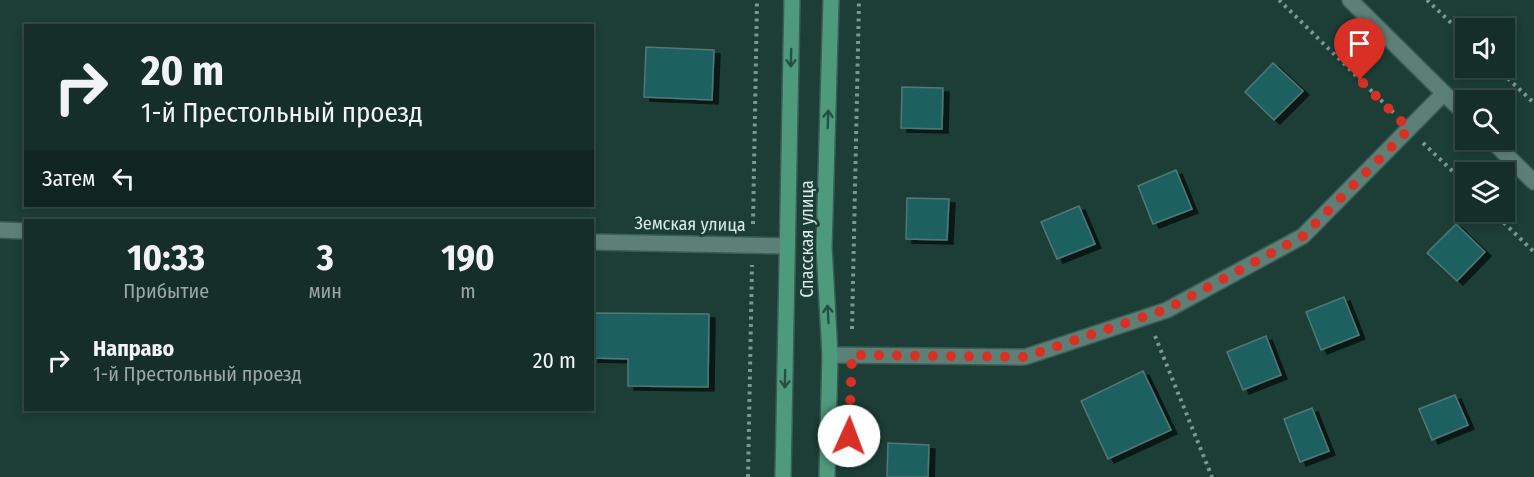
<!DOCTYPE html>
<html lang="ru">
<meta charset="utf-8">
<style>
:root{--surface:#152e28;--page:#223a34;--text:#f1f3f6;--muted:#9da8a8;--line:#344a45}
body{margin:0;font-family:"Fira Sans Condensed",sans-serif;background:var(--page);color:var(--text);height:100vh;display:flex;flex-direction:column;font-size:22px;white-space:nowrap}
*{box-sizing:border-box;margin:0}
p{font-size:20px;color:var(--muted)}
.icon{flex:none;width:33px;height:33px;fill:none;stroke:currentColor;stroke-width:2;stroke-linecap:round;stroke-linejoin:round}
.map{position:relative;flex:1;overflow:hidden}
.drawer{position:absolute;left:24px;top:219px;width:570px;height:192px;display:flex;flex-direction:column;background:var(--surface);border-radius:0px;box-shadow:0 3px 9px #0003,0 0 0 2px var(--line)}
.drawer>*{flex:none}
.guide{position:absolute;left:24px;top:24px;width:570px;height:183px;border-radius:0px;box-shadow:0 3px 9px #0003,0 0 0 2px var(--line);background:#152e28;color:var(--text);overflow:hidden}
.tools{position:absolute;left:1455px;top:18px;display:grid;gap:12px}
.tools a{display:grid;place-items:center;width:60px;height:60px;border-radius:0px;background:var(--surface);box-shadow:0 3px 9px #0003,0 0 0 2px var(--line);font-size:30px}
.pin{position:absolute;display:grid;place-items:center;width:51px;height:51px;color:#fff;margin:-62px -26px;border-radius:50% 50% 50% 0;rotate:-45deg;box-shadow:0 0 6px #0007}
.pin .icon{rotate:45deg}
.me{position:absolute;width:66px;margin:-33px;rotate:2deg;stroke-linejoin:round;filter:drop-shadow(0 0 4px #0008)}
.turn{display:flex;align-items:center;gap:21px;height:126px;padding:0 18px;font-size:27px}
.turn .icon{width:78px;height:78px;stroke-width:2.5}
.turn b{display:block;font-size:42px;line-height:51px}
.then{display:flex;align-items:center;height:57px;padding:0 18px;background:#0003;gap:12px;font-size:22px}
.eta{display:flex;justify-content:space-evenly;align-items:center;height:102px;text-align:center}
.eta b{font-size:36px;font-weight:700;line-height:42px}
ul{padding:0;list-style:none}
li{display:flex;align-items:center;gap:18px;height:78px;padding:0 18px}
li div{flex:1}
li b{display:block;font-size:22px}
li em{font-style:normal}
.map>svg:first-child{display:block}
</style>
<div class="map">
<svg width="1534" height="477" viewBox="0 0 1534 477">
<defs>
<filter id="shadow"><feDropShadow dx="6" dy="4" stdDeviation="0" flood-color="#0009"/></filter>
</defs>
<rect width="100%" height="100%" fill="#1c3e36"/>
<g fill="#1f6161" stroke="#517776" stroke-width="1.5" filter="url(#shadow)">
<path d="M 646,47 L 714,50 L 712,100 L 644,97 Z"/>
<path d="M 1273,63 L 1303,91 L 1274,120 L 1245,92 Z"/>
<path d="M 902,87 L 943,88 L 942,129 L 901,128 Z"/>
<path d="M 1176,170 L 1192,209 L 1153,224 L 1138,186 Z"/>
<path d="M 907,198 L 949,199 L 947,240 L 906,239 Z"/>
<path d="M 1079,206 L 1095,244 L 1057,259 L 1041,222 Z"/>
<path d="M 1456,224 L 1485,252 L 1457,281 L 1427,253 Z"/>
<path d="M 1344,297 L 1359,335 L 1321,350 L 1306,312 Z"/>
<path d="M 592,313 L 709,314 L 708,387 L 628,386 L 628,359 L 592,358 Z"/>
<path d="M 1266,336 L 1281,375 L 1243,390 L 1227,352 Z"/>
<path d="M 1143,371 L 1171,430 L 1108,459 L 1081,401 Z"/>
<path d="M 1455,395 L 1468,425 L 1432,440 L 1419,409 Z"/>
<path d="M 1312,408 L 1329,451 L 1300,462 L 1284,419 Z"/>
<path d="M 888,443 L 929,445 L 928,477 L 887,477 Z"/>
</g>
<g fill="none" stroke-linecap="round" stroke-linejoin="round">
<defs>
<g id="street">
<path d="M 1350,0 L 1466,115"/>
<path d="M 1491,140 L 1534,182"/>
<path d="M 0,230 L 26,231"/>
<path d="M 592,242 L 787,246"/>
<path d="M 830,355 L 1025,357 L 1167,310 L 1303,236 L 1444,93"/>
</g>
<g id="secondary">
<path d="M 783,477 L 792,0"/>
<path d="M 827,477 L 830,355 L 824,247 L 831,0"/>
</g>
</defs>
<use href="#street" stroke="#3d5c55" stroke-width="18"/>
<use href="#secondary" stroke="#3d5c55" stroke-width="18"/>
<g stroke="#7d9790" stroke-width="4" stroke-dasharray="3 4.5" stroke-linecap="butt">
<path d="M 1279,0 L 1395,114"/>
<path d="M 1427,0 L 1466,37"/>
<path d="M 1497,68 L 1534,103"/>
<path d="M 1423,143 L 1466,184"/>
<path d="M 1493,212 L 1534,252"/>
<path d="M 753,224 L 757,0"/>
<path d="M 852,329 L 859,0"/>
<path d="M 1155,336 L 1212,477"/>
<path d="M 748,477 L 752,265"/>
</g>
<use href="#street" stroke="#5d8076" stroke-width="15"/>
<use href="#secondary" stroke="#4e9a7d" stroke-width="15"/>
</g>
<defs><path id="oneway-shaft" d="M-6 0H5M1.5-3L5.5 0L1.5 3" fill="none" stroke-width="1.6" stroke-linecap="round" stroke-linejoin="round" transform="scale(1.5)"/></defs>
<g stroke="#265044">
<use href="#oneway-shaft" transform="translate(791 58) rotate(91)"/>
<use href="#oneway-shaft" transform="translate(828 119) rotate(-88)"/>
<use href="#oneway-shaft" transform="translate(828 314) rotate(-93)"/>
<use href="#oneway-shaft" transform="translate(785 379) rotate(91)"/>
</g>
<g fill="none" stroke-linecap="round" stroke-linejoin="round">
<path stroke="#d93025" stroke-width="10" stroke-dasharray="0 18" d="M 849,436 L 852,355 L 1025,357 L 1167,309 L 1303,236 L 1409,129 L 1360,80"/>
</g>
<g text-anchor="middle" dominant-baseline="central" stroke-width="6" stroke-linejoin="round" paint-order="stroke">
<g font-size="18" fill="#d7eae5" stroke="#1c3e36">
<text transform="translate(690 224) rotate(1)">Земская улица</text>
<text transform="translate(807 239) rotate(-90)">Спасская улица</text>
</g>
</g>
</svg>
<div class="tools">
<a><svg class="icon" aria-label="sound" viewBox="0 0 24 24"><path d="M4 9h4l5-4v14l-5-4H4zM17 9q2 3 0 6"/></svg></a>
<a><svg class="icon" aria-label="search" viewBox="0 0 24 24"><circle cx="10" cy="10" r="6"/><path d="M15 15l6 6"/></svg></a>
<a><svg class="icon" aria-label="layers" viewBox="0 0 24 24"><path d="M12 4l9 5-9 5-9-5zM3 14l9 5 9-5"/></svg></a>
</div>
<div class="pin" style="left:1360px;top:80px;background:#d93025"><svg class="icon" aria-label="arrive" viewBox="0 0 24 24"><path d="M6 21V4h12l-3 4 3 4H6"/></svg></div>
<svg class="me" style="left:849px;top:436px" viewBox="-20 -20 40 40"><circle r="19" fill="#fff"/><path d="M0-13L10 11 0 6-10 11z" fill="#d93025"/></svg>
<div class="guide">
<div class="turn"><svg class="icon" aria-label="right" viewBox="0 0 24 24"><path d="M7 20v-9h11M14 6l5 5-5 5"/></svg><div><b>20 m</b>1-й Престольный проезд</div></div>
<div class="then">Затем<svg class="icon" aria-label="left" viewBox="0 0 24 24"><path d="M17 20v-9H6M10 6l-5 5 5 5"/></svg></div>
</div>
<section class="drawer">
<div class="eta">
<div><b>10:33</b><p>Прибытие</p></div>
<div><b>3</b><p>мин</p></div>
<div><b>190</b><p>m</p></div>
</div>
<ul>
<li><svg class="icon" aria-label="right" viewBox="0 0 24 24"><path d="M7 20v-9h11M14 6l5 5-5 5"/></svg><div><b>Направо</b><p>1-й Престольный проезд</p></div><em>20 m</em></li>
</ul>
</section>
</div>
